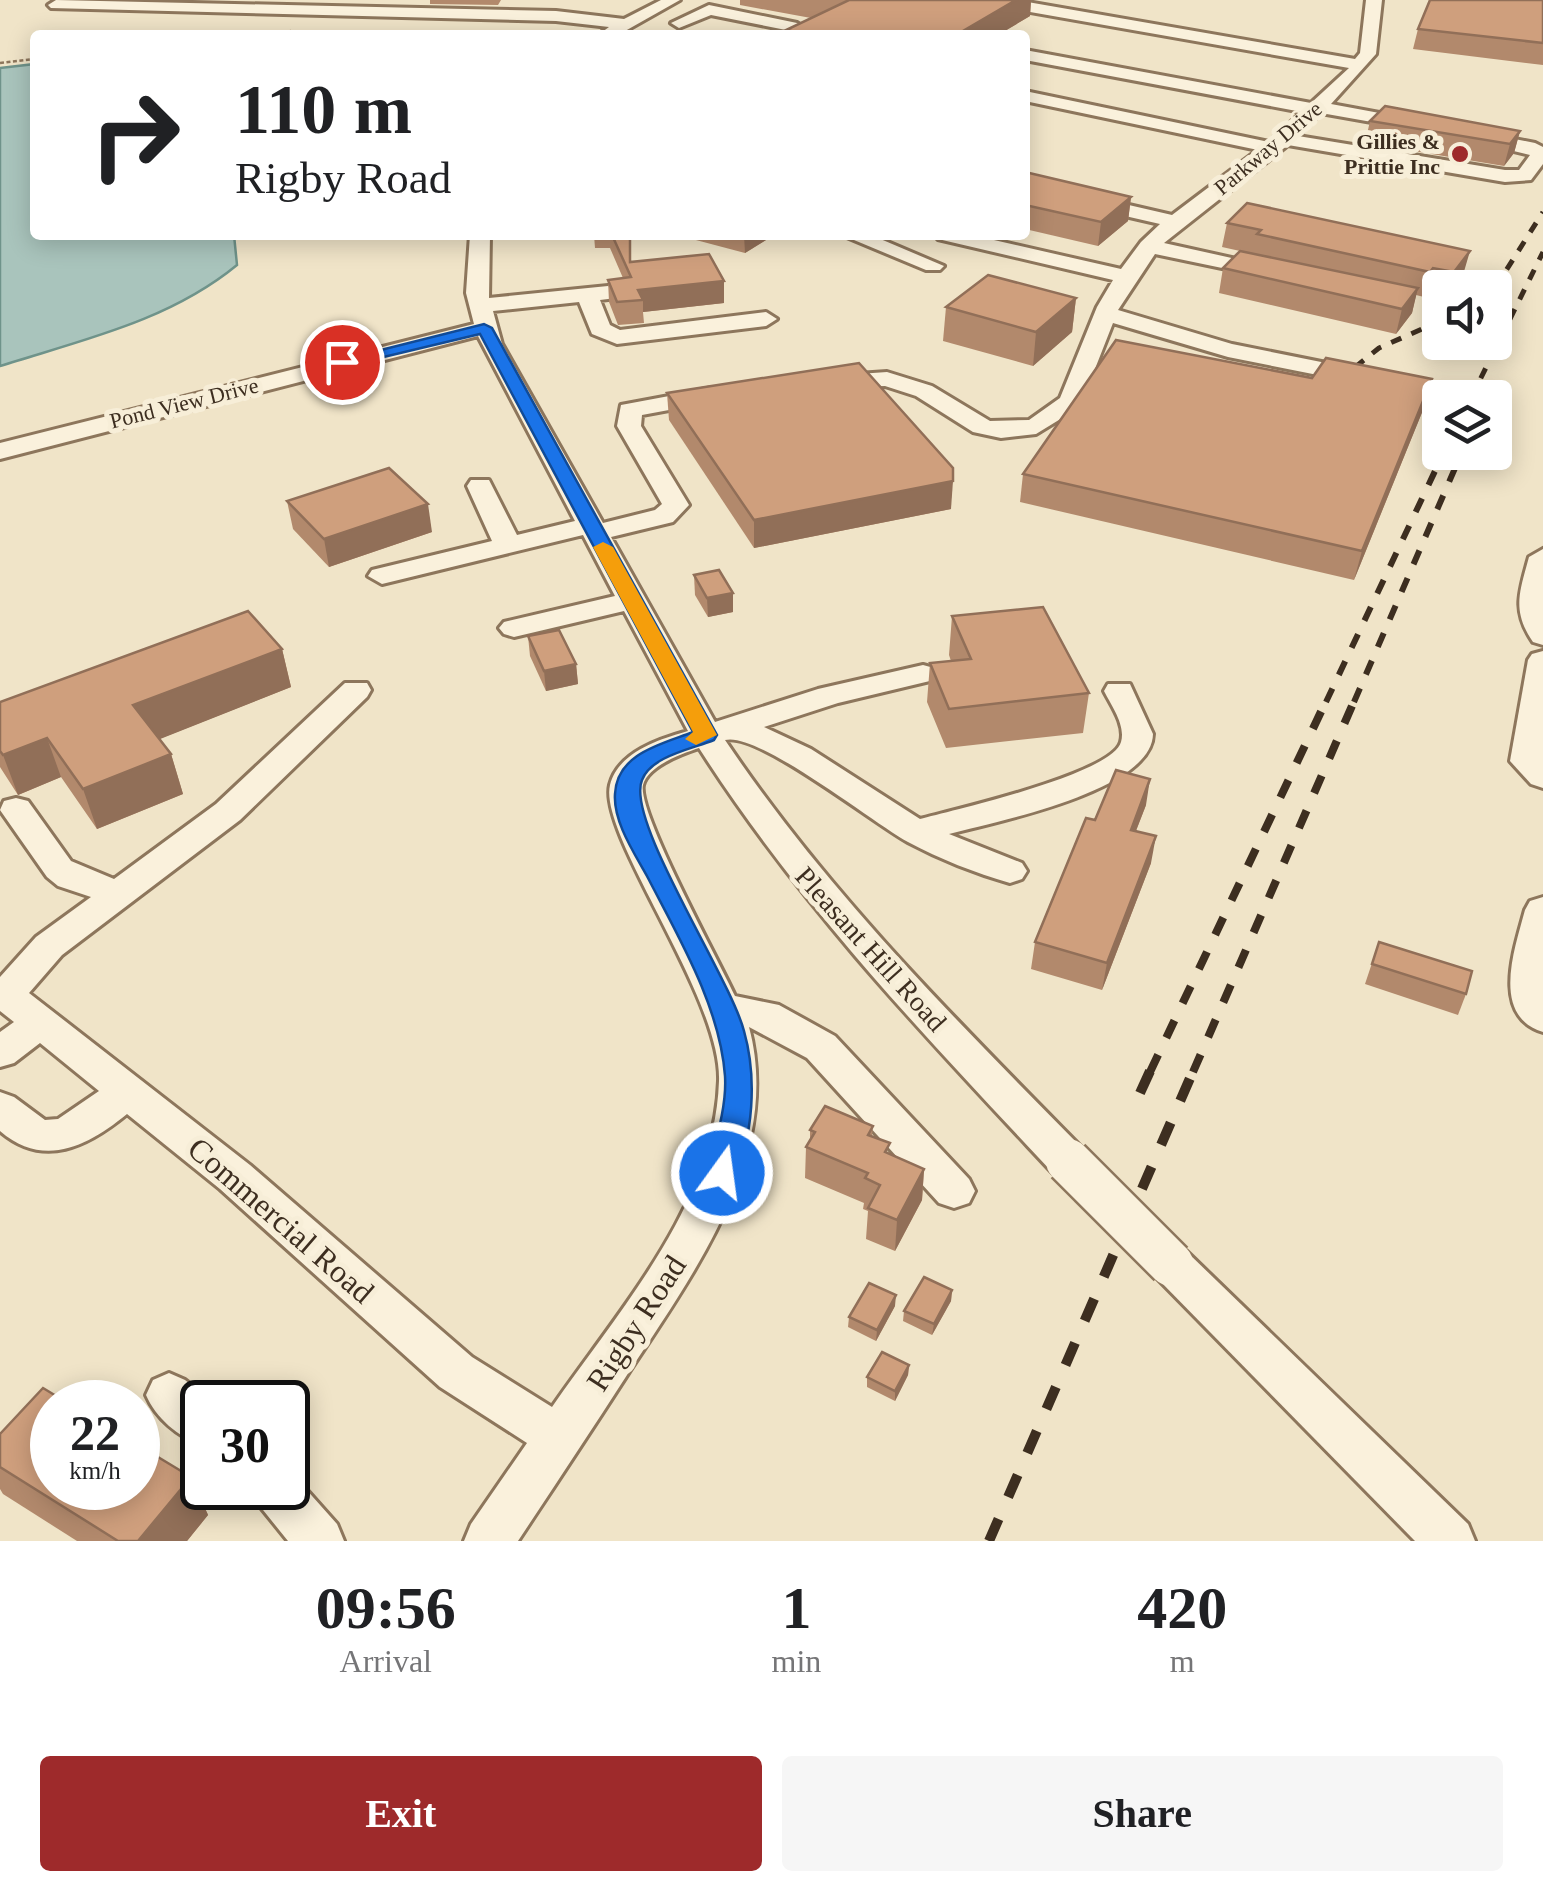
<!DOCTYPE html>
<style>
:root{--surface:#fff;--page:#f6f6f6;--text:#202124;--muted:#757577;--accent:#9e2a2b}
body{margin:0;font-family:Georgia,serif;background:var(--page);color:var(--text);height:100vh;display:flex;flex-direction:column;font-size:38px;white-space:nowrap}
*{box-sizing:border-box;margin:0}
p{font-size:32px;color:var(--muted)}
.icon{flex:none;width:55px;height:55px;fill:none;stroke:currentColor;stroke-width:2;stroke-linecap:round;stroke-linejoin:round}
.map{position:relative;height:1541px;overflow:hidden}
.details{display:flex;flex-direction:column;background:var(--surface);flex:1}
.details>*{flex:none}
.top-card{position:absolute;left:30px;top:30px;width:1000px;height:210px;border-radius:10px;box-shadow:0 5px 25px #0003;background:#fff;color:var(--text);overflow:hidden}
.buttons{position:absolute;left:1422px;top:270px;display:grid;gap:20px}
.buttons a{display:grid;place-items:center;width:90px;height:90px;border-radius:10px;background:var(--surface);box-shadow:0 5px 25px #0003;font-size:50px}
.speed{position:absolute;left:30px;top:1380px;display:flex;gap:20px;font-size:50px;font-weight:700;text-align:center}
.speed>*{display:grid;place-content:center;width:130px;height:130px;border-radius:50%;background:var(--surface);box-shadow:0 5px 25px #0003;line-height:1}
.speed small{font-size:25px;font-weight:400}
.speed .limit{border:5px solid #111;border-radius:15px;background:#fff;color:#111}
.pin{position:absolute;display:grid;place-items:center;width:85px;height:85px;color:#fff;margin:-42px;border:5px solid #fff;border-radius:50%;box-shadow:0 2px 10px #0007}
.me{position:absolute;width:110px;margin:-55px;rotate:14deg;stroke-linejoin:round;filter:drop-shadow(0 0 8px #0008)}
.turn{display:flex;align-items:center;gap:35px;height:210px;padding:0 40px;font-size:45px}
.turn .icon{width:130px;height:130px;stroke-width:2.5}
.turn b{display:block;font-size:70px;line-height:85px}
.eta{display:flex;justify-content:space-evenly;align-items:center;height:170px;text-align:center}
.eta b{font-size:60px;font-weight:800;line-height:70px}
.primary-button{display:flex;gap:20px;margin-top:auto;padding:20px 40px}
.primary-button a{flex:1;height:115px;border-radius:10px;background:var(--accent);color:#fff;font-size:40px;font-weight:800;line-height:115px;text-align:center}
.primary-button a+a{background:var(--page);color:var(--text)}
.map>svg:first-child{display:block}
</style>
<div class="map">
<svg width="1543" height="1541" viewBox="0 0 1543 1541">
<rect width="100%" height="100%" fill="#f0e4c8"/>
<path fill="#a9c4bc" stroke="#6f938a" stroke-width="2.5" d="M 35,64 L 35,235 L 234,235 L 237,265 C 169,321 82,340 0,366 L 0,68 Z"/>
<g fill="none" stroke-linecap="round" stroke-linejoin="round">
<defs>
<g id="minor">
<path d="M 56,0 L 556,11 L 624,19 L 661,0 L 680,0 L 618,35 L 598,35 L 609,27 L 556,21 L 51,8 L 48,5 Z"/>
<path d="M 982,0 L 1016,0 L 1355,59 L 1360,53 L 1366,0 L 1382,0 L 1376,54 L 1331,104 L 1417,120 L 1426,125 L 1417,130 L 1321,113 L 1298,136 L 1505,170 L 1519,170 L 1530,155 L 1468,140 L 1465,136 L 1474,131 L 1535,143 L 1543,147 L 1543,164 L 1531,180 L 1505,182 L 1288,145 L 1164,243 L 1277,268 L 1281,272 L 1277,276 L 1270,278 L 1155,254 L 1118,310 L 1232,344 L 1371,372 L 1375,377 L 1371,382 L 1363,384 L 1228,357 L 1113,323 L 1080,407 L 1036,434 L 1001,438 L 973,432 L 916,396 L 885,386 L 822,388 L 818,383 L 822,378 L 830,376 L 887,372 L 932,386 L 990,421 L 1029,420 L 1060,398 L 1097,307 L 1113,280 L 938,239 L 935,235 L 972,235 L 1121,269 L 1141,242 L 1160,224 L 1025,193 L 1025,181 L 1172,215 L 1258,150 L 1025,101 L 1025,91 L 1269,142 L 1302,112 L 1025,60 L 1025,50 L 1311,103 L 1349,68 L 990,5 Z"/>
<path d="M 709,5 L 797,23 L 807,30 L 805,35 L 789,35 L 786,30 L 711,15 L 679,28 L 671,23 Z"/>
<path d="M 470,235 L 490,235 L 489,298 L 608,286 L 619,293 L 616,298 L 600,300 L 610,325 L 620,330 L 766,312 L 777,319 L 766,326 L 617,344 L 592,334 L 579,302 L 493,311 L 502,344 L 603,523 L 655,510 L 662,504 L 617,426 L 621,405 L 712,388 L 724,395 L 712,402 L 642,415 L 641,426 L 689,505 L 673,522 L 611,537 L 715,722 L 818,689 L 923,665 L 934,668 L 938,674 L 934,680 L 838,703 L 764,727 L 811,749 L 920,819 C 954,810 1112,774 1121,742 C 1126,725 1111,705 1104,691 L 1108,684 L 1130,684 L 1153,734 C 1152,791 995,822 949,834 L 1022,863 L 1027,871 L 1022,879 L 1010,883 C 975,873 940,859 908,842 C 873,823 758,731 725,740 C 827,892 955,1019 1083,1149 L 1089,1161 L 1083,1173 L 1068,1178 L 1053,1173 C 925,1036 801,907 699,748 C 681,754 648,766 643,785 C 637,812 719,961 735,996 L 779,1005 L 835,1036 L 969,1179 L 975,1191 L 969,1203 L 954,1208 L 939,1203 L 807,1058 L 749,1027 C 783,1154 693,1274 627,1375 C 591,1431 555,1485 518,1541 L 464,1541 L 471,1524 L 527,1443 L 440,1387 L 220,1189 L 127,1114 C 88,1146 44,1169 0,1131 L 0,1092 L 14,1097 L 45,1120 L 58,1119 L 99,1091 L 40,1043 L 14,1063 L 0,1067 L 0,1032 L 14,1022 L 0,1011 L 0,977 L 36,937 L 91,897 L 58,886 L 47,877 L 0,810 L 4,801 L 16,798 L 28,801 L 71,861 L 114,879 L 216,804 L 345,683 L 367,683 L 371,690 L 367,697 L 240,820 L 62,955 L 29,993 L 250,1165 L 472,1357 L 552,1407 C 619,1310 715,1204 719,1081 C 722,997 598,835 610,785 C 618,752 660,739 688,731 L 624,611 L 514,637 L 504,634 L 499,628 L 504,622 L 615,596 L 583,535 L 382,584 L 368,576 L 372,570 L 492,541 L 467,486 L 471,480 L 489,480 L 517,535 L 575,521 L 478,336 L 0,459 L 0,443 L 474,324 L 466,293 Z"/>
<path d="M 842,235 L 871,235 L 944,266 L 940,270 L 926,270 Z"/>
<path d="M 1543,549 L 1543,645 L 1533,642 C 1511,610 1520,591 1529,557 Z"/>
<path d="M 1543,651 L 1543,788 L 1531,784 L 1510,761 L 1528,660 L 1532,654 Z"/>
<path d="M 1543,897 L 1543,1032 C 1490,1016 1515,948 1525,910 L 1530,901 Z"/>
<path d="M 1171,1245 L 1186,1251 L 1468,1524 L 1475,1541 L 1415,1541 L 1156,1277 L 1149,1264 L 1156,1251 Z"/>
<path d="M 169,1373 L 185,1380 L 213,1402 L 202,1402 L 202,1445 C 178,1437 156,1418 146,1395 L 153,1380 Z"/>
<path d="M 288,1469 L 337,1524 L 344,1541 L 288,1541 L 259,1505 L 252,1488 L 288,1488 Z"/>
</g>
</defs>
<use href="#minor" stroke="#8d765c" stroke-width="6"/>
<g stroke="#8d765c" stroke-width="2.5" stroke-dasharray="4 2.5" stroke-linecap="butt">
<path d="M 264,35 L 291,31"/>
<path d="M 0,63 L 35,59"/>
</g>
<use href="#minor" fill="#faf1dc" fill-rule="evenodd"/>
<g stroke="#3d2e20" stroke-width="5" stroke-dasharray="11 11" stroke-linecap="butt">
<path d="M 1495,288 L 1543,212"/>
<path d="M 1338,381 L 1379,348 L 1440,321"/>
<path d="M 1471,398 L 1543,252"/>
</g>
<g stroke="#3d2e20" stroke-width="6" stroke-dasharray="15 15" stroke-linecap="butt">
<path d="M 1326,702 L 1444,452"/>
<path d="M 1354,702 L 1462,452"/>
</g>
<g stroke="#3d2e20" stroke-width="8" stroke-dasharray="19 19" stroke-linecap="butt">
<path d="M 1150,1072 L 1327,699"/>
<path d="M 1193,1072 L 1355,699"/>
</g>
<g stroke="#3d2e20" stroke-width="10" stroke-dasharray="24 24" stroke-linecap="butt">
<path d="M 1140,1093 L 1151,1069"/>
<path d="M 989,1541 L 1194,1069"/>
</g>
<defs>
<path id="minor-bridge" d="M 1068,1161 L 1171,1264"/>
</defs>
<use href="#minor-bridge" stroke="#8d765c" stroke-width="49" stroke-linecap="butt"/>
<use href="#minor-bridge" stroke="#faf1dc" stroke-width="44"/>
</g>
<g fill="#b2896c">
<path d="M 430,0 L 501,0 L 498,5 L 430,4 Z"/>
<path d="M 740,0 L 1031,0 L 1030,16 L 998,35 L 786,35 L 786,30 L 811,18 L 740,5 Z"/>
<path d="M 1543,0 L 1543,65 L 1413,49 L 1418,29 Z"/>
<path d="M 1370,121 L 1520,131 L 1514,153 L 1504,166 L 1365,143 Z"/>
<path d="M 1025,172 L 1131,197 L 1128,221 L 1098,246 L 1025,229 Z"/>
<path d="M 1247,203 L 1463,275 L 1455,288 L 1440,288 L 1440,295 L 1427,293 L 1424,297 L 1416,295 L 1412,313 L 1396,334 L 1219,293 L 1223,268 L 1240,251 L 1222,247 L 1227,223 Z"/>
<path d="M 594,235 L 631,235 L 631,262 L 724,303 L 643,312 L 644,323 L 618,325 L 609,302 L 608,280 L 623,278 L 610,248 L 595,248 Z"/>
<path d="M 677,235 L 774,235 L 745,253 Z"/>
<path d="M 1076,298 L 1072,332 L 1033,366 L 943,341 L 946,307 Z"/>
<path d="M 1432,379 L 1425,405 L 1354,580 L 1020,502 L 1023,474 Z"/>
<path d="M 667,393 L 951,509 L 754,548 L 669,420 Z"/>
<path d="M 287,501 L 432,532 L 329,567 L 293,529 Z"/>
<path d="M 694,575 L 733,593 L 733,612 L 708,617 L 695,595 Z"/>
<path d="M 952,616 L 1089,693 L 1083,733 L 946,748 L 927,702 L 930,663 L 951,661 L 949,655 Z"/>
<path d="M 528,636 L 576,664 L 578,684 L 546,691 L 530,656 Z"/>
<path d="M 282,649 L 291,687 L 159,739 L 171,754 L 183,794 L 97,829 L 61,777 L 18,795 L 0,767 L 0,702 Z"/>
<path d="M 1146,805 L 1136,831 L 1151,863 L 1102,990 L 1031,969 L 1035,942 L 1095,820 Z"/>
<path d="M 1379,942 L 1466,994 L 1458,1015 L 1365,984 Z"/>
<path d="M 873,1126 L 872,1136 L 889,1154 L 924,1169 L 922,1200 L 895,1251 L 866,1239 L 868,1211 L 863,1209 L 864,1203 L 805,1178 L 806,1147 L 810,1141 L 810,1130 Z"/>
<path d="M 952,1290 L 951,1301 L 932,1335 L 903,1321 L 904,1311 Z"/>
<path d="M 895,1306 L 876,1341 L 848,1327 L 849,1317 Z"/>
<path d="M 909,1365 L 908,1375 L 895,1401 L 867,1387 L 867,1377 Z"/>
<path d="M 0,1434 L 191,1477 L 208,1515 L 187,1541 L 77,1541 L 3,1494 L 0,1489 Z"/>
</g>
<g fill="#916f58">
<path d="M 1016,0 L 1031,0 L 1030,16 L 998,35 L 956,35 Z"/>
<path d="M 1520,131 L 1514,153 L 1504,166 L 1510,144 Z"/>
<path d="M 1131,197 L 1128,221 L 1098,246 L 1101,222 Z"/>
<path d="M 744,235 L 774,235 L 745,253 Z"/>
<path d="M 1470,251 L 1463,275 L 1455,288 L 1450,288 L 1454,272 Z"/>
<path d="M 1433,268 L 1427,293 L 1424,297 L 1430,272 Z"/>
<path d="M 724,281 L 724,303 L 643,312 L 643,300 L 638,290 Z"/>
<path d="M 1418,288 L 1412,313 L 1396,334 L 1402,309 Z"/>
<path d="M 1076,298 L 1072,332 L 1033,366 L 1036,332 Z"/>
<path d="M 1432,379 L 1425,405 L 1354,580 L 1362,551 Z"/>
<path d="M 953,481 L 951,509 L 754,548 L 754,520 Z"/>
<path d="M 428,504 L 432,532 L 329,567 L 324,539 Z"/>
<path d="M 733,593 L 733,612 L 708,617 L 707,598 Z"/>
<path d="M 282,649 L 291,687 L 145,745 L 133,705 Z"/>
<path d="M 576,664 L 578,684 L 546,691 L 544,671 Z"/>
<path d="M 47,738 L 61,777 L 18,795 L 3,755 Z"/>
<path d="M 171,754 L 183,794 L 97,829 L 83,789 Z"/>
<path d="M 1150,779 L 1146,805 L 1126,856 L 1131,830 Z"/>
<path d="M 1156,836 L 1151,863 L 1102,990 L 1107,963 Z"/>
<path d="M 924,1169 L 922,1200 L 895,1251 L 897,1220 Z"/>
<path d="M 952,1290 L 951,1301 L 932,1335 L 934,1324 Z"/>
<path d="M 896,1295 L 895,1306 L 876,1341 L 877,1330 Z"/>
<path d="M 909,1365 L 908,1375 L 895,1401 L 895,1391 Z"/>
<path d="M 191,1477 L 208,1515 L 187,1541 L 138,1541 Z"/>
</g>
<g fill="#cf9f7d" stroke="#916f58" stroke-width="2.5">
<path d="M 849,0 L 1016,0 L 956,35 L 810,35 L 786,30 Z"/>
<path d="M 1430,0 L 1543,0 L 1543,43 L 1418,29 Z"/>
<path d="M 1385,106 L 1520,131 L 1510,144 L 1370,121 Z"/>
<path d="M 1025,172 L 1131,197 L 1101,222 L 1025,205 Z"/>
<path d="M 1247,203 L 1470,251 L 1454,272 L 1433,268 L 1430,272 L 1257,234 L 1261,230 L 1227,223 Z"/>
<path d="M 612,235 L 630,235 L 630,262 L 709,254 L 724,281 L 638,290 L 643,300 L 617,302 L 608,280 L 631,277 Z"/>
<path d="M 1240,251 L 1418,288 L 1402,309 L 1223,268 Z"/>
<path d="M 988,275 L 1076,298 L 1036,332 L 946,307 Z"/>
<path d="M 1116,340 L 1312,378 L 1326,358 L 1432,379 L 1362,551 L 1023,474 Z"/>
<path d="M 859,363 L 953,468 L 953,481 L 754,520 L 667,393 Z"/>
<path d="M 389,468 L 428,504 L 324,539 L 287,501 Z"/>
<path d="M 719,570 L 733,593 L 707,598 L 694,575 Z"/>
<path d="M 1043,607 L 1089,693 L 949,709 L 930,663 L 971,659 L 952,616 Z"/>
<path d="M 248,611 L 282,649 L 133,705 L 171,754 L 83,789 L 47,738 L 3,755 L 0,751 L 0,702 Z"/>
<path d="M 559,630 L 576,664 L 544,671 L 528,636 Z"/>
<path d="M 1116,770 L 1150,779 L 1131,830 L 1156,836 L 1107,963 L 1035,942 L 1086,818 L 1095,820 Z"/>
<path d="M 1379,942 L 1472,971 L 1466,994 L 1372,964 Z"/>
<path d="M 825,1106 L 873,1126 L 868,1135 L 890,1143 L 885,1152 L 924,1169 L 897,1220 L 868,1208 L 880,1185 L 865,1178 L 868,1173 L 806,1147 L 815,1132 L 810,1130 Z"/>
<path d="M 924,1277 L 952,1290 L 934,1324 L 904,1311 Z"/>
<path d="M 869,1283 L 896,1295 L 877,1330 L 849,1317 Z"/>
<path d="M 882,1352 L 909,1365 L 895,1391 L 867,1377 Z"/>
<path d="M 43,1388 L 66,1402 L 52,1402 L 52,1488 L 138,1488 L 138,1445 L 191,1477 L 138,1541 L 118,1541 L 0,1467 L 0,1434 Z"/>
</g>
<path fill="#1a73e8" stroke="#114b97" stroke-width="2.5" d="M 484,324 L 492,328 L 717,735 L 714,740 C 692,749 651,756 642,780 C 625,820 730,977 744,1031 C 757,1077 754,1138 732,1181 L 722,1185 L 711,1181 L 707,1173 C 715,1142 727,1108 725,1076 C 720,1007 679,938 648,878 C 635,854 613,822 615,794 C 617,753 662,744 693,732 L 480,334 L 342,367 L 333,362 Z"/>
<path fill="#f59e0b" d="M 603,542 L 613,547 L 717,735 L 696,745 L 685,739 L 693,732 L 593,547 Z"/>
<circle fill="#9e2a2b" stroke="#f7eed8" stroke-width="4" cx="1460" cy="154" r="10"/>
<g text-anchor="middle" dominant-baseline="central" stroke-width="10" stroke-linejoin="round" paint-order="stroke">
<g font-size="22" font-weight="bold" fill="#3d2e20" stroke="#f7eed8" text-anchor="end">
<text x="1440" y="141">Gillies &amp;<tspan x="1440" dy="25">Prittie Inc</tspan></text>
</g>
<g font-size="22" fill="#3d2e20" stroke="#f7eed8">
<text transform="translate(1268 148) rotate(-40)">Parkway Drive</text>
<text transform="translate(184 403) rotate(-14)">Pond View Drive</text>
</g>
<g font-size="28" fill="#3d2e20" stroke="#f7eed8">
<text transform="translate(871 949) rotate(48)">Pleasant Hill Road</text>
</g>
<g font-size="32" fill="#3d2e20" stroke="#f7eed8">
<text transform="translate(281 1220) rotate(41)">Commercial Road</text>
<text transform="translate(636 1323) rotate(-57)">Rigby Road</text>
</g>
</g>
</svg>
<div class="buttons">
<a><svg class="icon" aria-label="sound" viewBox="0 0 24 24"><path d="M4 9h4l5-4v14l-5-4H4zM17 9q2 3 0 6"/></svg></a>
<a><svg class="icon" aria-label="layers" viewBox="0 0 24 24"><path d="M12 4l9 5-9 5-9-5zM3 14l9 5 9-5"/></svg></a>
</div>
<div class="speed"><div>22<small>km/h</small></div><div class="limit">30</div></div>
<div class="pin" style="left:342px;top:362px;background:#d93025"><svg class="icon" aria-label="arrive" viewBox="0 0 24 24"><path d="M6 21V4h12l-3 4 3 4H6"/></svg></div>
<svg class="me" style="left:722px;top:1173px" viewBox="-20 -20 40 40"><circle r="17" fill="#1a73e8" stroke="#fff" stroke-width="3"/><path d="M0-11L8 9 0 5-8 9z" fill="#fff"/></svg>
<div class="top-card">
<div class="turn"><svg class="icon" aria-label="right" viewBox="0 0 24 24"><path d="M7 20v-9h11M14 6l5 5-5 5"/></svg><div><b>110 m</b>Rigby Road</div></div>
</div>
</div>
<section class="details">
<div class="eta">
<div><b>09:56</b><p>Arrival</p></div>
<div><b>1</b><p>min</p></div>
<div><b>420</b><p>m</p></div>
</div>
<div class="primary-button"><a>Exit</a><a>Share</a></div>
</section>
